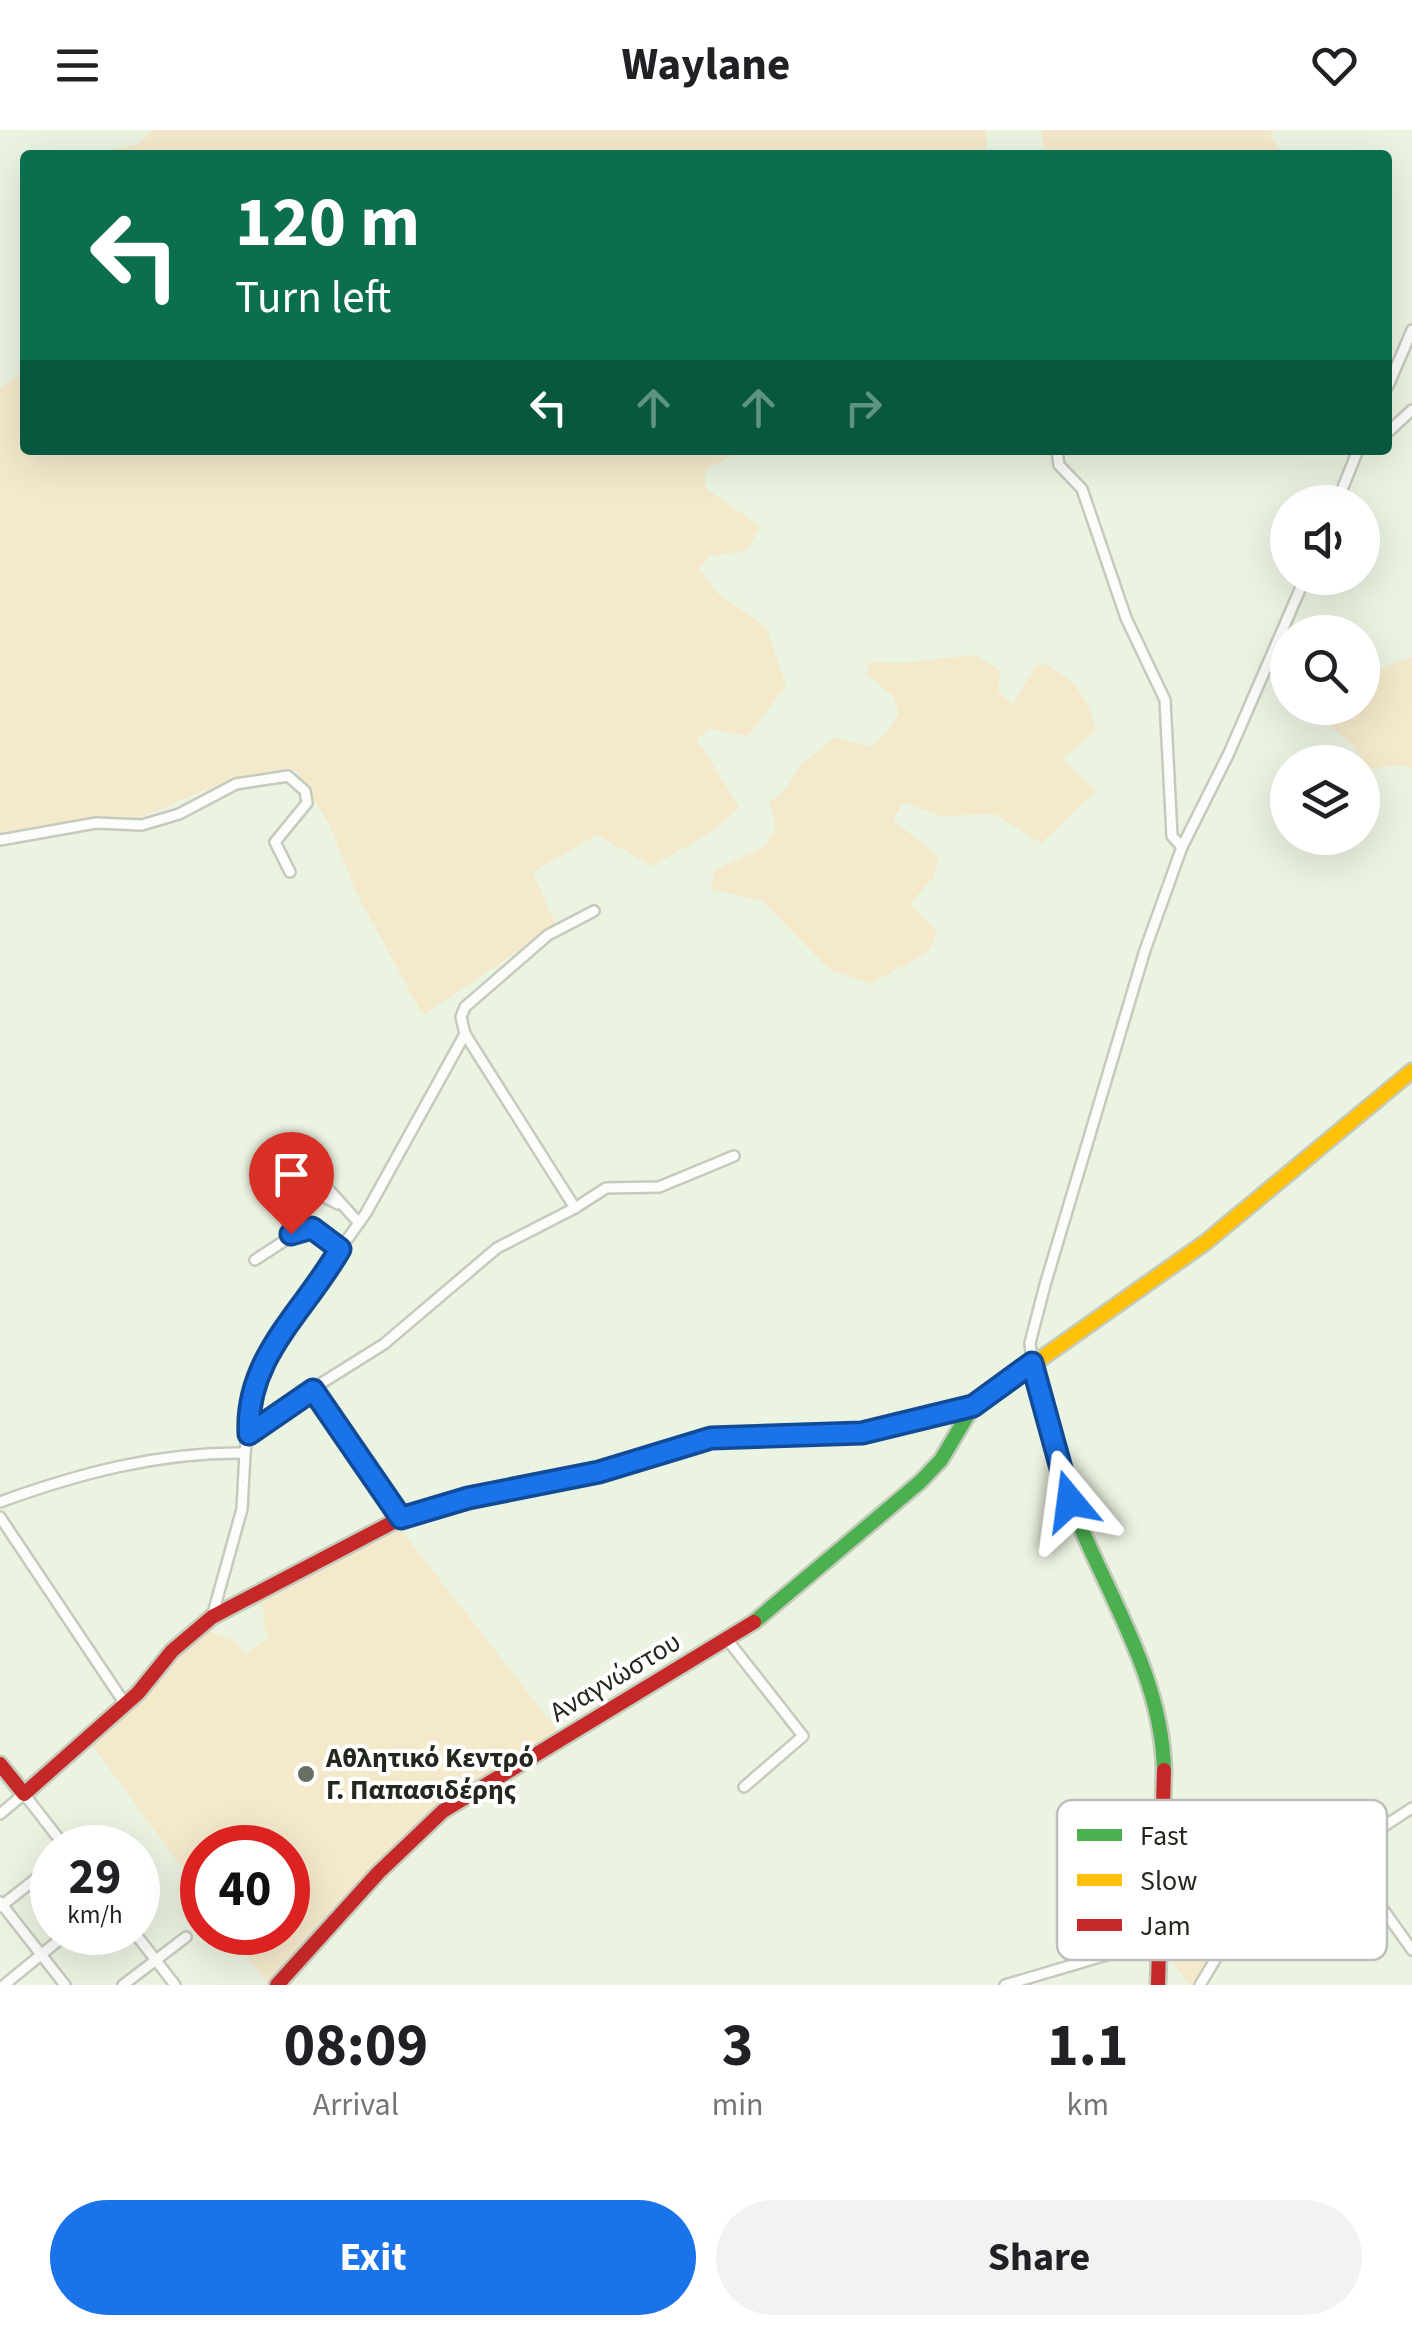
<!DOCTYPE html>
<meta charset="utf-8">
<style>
:root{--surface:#fff;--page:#f2f2f2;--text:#202124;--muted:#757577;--accent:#1a73e8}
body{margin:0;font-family:"Source Sans 3",sans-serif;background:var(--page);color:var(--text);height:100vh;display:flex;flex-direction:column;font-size:38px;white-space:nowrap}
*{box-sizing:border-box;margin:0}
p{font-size:32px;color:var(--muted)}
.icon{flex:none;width:55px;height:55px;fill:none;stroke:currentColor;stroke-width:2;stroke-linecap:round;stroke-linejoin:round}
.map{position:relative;height:1855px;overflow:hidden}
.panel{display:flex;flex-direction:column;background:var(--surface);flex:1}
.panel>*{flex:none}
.banner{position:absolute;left:20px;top:20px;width:1372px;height:305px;border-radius:10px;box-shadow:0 10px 40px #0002;background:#0b6e4f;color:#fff;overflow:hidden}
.buttons{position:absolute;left:1270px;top:355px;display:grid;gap:20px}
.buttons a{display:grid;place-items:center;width:110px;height:110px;border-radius:50%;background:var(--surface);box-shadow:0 10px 40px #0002;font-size:50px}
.speed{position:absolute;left:30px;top:1695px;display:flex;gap:20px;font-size:50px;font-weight:700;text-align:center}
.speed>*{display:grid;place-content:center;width:130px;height:130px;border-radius:50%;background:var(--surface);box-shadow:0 10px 40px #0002;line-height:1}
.speed small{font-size:25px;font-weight:400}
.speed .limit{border:15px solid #d22;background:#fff;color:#111}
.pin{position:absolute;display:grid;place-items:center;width:85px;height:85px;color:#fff;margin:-102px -42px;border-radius:50% 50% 50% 0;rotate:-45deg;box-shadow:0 0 10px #0007}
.pin .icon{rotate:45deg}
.me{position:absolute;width:110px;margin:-55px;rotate:344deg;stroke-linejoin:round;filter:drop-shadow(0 0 8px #0008)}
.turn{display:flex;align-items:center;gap:35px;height:210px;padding:0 50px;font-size:45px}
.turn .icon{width:130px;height:130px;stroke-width:2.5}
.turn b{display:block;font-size:70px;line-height:85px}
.lanes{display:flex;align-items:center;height:95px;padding:0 50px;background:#0003;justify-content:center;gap:50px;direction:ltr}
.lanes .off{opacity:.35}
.eta{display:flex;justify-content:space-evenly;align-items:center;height:170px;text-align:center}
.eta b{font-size:60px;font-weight:700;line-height:70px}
.primary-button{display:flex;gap:20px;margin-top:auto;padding:20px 50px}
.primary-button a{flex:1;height:115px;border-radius:60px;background:var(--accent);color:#fff;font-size:40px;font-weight:700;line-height:115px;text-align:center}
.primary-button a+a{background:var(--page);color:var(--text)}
header{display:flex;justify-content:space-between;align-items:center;height:130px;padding:0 50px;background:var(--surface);font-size:45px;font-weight:700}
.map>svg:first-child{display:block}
</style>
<header><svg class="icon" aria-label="menu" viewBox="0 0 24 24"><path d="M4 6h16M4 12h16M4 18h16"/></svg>Waylane<svg class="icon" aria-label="heart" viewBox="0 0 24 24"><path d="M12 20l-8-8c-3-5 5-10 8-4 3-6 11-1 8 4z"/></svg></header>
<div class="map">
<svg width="1412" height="1855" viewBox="0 0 1412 1855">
<rect width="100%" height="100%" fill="#ebf3e1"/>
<g fill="#f5e9cc">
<path d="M 152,0 L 987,0 L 987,25 L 112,25 L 109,21 L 138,14 Z"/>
<path d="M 1041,0 L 1276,0 L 1270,5 L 1284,25 L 1045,25 Z"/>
<path d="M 25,243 L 25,320 L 742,320 L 705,340 L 705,358 L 760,396 L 747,421 L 709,426 L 699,439 L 717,463 L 766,497 L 786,555 L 748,606 L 709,599 L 697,609 L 739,677 L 713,701 L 652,736 L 597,705 L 532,742 L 556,795 L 423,885 L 356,762 L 330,696 L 296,640 L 239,646 L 139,688 L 95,686 L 0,708 L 0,257 Z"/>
<path d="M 975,525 L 1000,541 L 998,561 L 1013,574 L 1038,532 C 1072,545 1088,566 1096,600 L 1063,629 L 1096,661 L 1041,713 L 995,684 L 941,686 L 903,672 L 893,690 L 939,727 L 933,748 L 910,773 L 937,803 L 928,822 L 870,854 L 829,839 L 761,770 L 712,760 L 714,740 L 763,718 L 776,698 L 769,673 L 787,657 L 801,634 L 836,607 L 870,617 L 887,603 L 899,583 L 892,565 L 867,545 L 870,532 L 899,533 Z"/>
<path d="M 1412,527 L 1412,639 L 1400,635 L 1367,639 L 1353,615 L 1323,590 L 1326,578 L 1362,578 L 1363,546 Z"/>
<path d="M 397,1395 L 561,1605 L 445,1677 L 275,1855 L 269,1855 L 230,1803 L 288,1802 L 288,1718 L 202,1718 L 202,1765 L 89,1611 L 144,1568 L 177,1523 L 209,1497 L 211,1502 L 235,1511 L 245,1524 L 269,1507 L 263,1495 L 265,1479 L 259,1475 L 265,1467 Z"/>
<path d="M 1225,1798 L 1228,1801 L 1198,1852 L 1190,1855 L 1167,1824 L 1167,1817 Z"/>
</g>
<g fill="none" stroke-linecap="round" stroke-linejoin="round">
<defs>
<g id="street">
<path d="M 1388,256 L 1412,200"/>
<path d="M 1388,302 L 1412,280"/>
<path d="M 1057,320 L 1059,335 L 1082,359 L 1126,488 L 1165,570 L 1172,706 L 1182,717"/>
<path d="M 1337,372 L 1358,320"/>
<path d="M 0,710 L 96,693 L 142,695 L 179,684 L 236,654 L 288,646 L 305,661 L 307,673 L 275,712 L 290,742"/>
<path d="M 321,1051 L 359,1093"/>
<path d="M 288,1056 L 309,1059 L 338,1074"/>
<path d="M 575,1078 L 606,1058 L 659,1057 L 734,1026"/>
<path d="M 255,1130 L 304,1098 L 313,1098 L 340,1119"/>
<path d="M 1032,1233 L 1030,1213 L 1045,1155 L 1145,820 L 1182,717 L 1229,623 L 1305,448"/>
<path d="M 313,1260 L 401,1388"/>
<path d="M 249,1305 L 293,1271 L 384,1214 L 497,1118 L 575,1078 L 465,904"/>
<path d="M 245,1323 L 251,1269 L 267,1222 L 366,1083 L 465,904 L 461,887 L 465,877 L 548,805 L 594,781"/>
<path d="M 0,1372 C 80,1343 159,1322 245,1323 L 242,1379 L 212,1487"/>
<path d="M 0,1387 L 125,1574"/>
<path d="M 726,1508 L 803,1606 L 744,1657"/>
<path d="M 0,1684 L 24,1664 L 66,1718"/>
<path d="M 1341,1720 L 1412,1820"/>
<path d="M 0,1772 L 65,1855"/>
<path d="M 0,1777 L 52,1736"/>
<path d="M 134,1802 L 175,1855"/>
<path d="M 4,1855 L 69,1802"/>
<path d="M 123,1855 L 186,1807"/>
<path d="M 1005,1855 L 1252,1782 L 1412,1678"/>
<path d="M 1200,1855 L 1228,1808 L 1228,1792"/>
</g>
<g id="fast">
<path d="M 1032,1233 C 1045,1279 1054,1329 1071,1374 C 1105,1461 1162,1545 1164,1640"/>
<path d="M 649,1327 L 711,1308 L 862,1303 L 973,1276 L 1032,1235"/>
<path d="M 754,1492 L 920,1352 L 941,1330 L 973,1276"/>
</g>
<path id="slow" d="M 1032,1235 L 1206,1112 L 1412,941"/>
<g id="jam">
<path d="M 0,1634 L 24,1664 L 138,1563 L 172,1521 L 212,1487 L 401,1388 L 649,1327"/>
<path d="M 277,1855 L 378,1743 L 443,1681 L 754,1492"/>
<path d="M 1158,1855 L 1164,1640"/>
</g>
</defs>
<use href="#street" stroke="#c4cbbd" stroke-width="14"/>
<use href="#fast" stroke="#c4cbbd" stroke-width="19"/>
<use href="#slow" stroke="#c4cbbd" stroke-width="19"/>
<use href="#jam" stroke="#c4cbbd" stroke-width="19"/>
<use href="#street" stroke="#fcfdfa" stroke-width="9"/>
<use href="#fast" stroke="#4caf50" stroke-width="14"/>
<use href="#slow" stroke="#ffc107" stroke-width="14"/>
<use href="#jam" stroke="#c62828" stroke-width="14"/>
</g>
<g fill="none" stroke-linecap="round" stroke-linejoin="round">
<defs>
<path id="route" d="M 291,1104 L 312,1098 L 340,1119 C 305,1181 245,1227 249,1304 L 313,1260 L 401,1388 L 468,1368 L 599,1342 L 711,1308 L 862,1303 L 973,1276 L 1032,1233 L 1070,1371"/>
</defs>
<use href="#route" stroke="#114b97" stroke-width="25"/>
<use href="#route" stroke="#1a73e8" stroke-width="18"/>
</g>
<circle fill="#696f62" stroke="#fff" stroke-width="4" cx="306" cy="1644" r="10"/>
<g text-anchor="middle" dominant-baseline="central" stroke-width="8" stroke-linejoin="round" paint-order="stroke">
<g font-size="28" fill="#23281d" stroke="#fff">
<text transform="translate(615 1547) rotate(-31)">Αναγνώστου</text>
</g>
<g font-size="28" font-weight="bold" fill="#23281d" stroke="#fff" text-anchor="start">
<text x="326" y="1628">Αθλητικό Κεντρό<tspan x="326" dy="32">Γ. Παπασιδέρης</tspan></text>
</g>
</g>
<rect x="1057" y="1670" width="330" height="160" rx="15" fill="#fff" stroke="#bdbebb" stroke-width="2.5"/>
<rect x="1077" y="1699" width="45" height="12" fill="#4caf50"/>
<rect x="1077" y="1744" width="45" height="12" fill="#ffc107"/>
<rect x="1077" y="1789" width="45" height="12" fill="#c62828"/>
<g font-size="28" fill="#23281d">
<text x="1140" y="1715">Fast</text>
<text x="1140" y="1760">Slow</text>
<text x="1140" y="1805">Jam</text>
</g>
</svg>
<div class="buttons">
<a><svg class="icon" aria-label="sound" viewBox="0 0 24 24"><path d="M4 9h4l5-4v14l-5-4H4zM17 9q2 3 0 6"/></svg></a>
<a><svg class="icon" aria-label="search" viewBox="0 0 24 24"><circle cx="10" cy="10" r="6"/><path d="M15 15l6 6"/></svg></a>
<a><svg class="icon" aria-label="layers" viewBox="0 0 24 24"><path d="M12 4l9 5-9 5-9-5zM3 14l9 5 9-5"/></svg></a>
</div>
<div class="speed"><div>29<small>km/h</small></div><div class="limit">40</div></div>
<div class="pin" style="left:291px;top:1104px;background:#d93025"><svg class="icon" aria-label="arrive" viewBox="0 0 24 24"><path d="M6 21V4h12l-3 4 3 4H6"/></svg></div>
<svg class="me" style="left:1070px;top:1371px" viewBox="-20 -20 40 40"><path d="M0-17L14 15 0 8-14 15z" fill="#1a73e8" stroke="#fff" stroke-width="4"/></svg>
<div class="banner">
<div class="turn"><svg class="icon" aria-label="left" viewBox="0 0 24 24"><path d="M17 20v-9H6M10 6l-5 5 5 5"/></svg><div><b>120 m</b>Turn left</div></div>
<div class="lanes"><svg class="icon" aria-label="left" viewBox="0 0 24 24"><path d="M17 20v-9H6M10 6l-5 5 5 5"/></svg><svg class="icon off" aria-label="ahead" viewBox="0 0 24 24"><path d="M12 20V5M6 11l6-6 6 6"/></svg><svg class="icon off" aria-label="ahead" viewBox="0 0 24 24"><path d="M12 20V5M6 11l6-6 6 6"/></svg><svg class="icon off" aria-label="right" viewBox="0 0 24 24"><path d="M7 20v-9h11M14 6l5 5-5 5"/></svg></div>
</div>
</div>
<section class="panel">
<div class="eta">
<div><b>08:09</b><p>Arrival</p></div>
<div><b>3</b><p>min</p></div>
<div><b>1.1</b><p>km</p></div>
</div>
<div class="primary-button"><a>Exit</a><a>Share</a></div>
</section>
